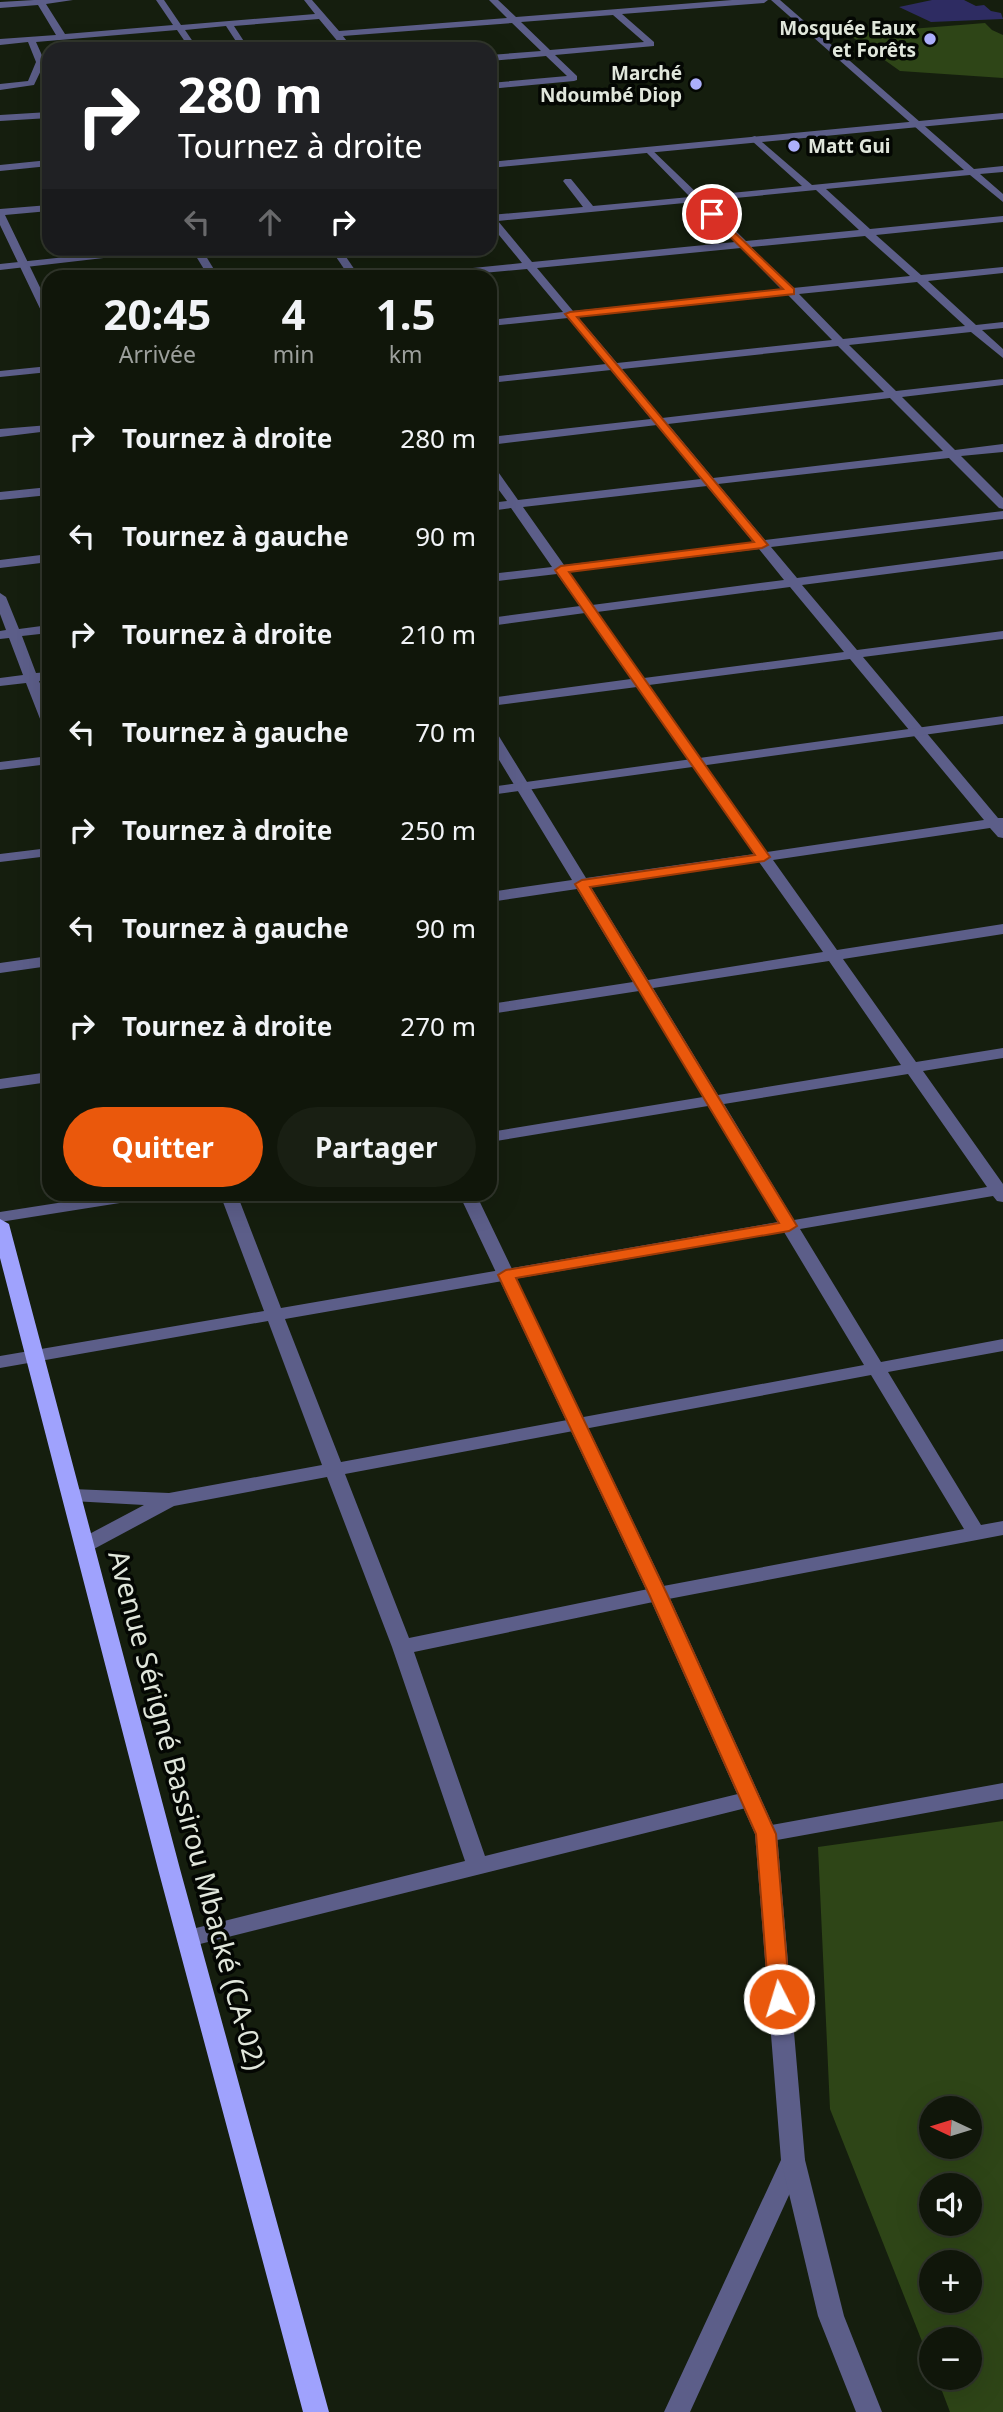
<!DOCTYPE html>
<html lang="fr">
<meta charset="utf-8">
<style>
:root{--surface:#10160a;--page:#191f13;--text:#f1f3f6;--muted:#9c9f9c;--line:#30352b;--accent:#ea580c}
body{margin:0;font-family:"Noto Sans",sans-serif;background:var(--page);color:var(--text);height:100vh;display:flex;flex-direction:column;font-size:26px;white-space:nowrap}
*{box-sizing:border-box;margin:0}
p{font-size:23px;color:var(--muted)}
.icon{flex:none;width:38px;height:38px;fill:none;stroke:currentColor;stroke-width:2;stroke-linecap:round;stroke-linejoin:round}
.map{position:relative;flex:1;overflow:hidden}
.panel{position:absolute;left:42px;top:270px;width:455px;height:931px;display:flex;flex-direction:column;background:var(--surface);border-radius:21px;box-shadow:0 7px 28px #0002,0 0 0 2px var(--line)}
.panel>*{flex:none}
.guide{position:absolute;left:42px;top:42px;width:455px;height:214px;border-radius:21px;box-shadow:0 7px 28px #0002,0 0 0 2px var(--line);background:#202124;color:#fff;overflow:hidden}
.needle{width:46px;rotate:274deg}
.buttons{position:absolute;left:919px;top:2096px;display:grid;gap:14px}
.buttons a{display:grid;place-items:center;width:63px;height:63px;border-radius:50%;background:var(--surface);box-shadow:0 7px 28px #0002,0 0 0 2px var(--line);font-size:35px}
.pin{position:absolute;display:grid;place-items:center;width:60px;height:60px;color:#fff;margin:-30px;border:4px solid #fff;border-radius:50%;box-shadow:0 2px 7px #0007}
.me{position:absolute;width:77px;margin:-38px;rotate:355deg;stroke-linejoin:round;filter:drop-shadow(0 0 5px #0008)}
.turn{display:flex;align-items:center;gap:24px;height:147px;padding:0 21px;font-size:32px}
.turn .icon{width:91px;height:91px;stroke-width:2.5}
.turn b{display:block;font-size:49px;line-height:60px}
.lanes{display:flex;align-items:center;height:66px;padding:0 21px;background:#0003;justify-content:center;gap:35px;direction:ltr}
.lanes .off{opacity:.35}
.eta{display:flex;justify-content:space-evenly;align-items:center;height:119px;text-align:center}
.eta b{font-size:42px;font-weight:700;line-height:49px}
.primary-button{display:flex;gap:14px;margin-top:auto;padding:14px 21px}
.primary-button a{flex:1;height:80px;border-radius:42px;background:var(--accent);color:#fff;font-size:28px;font-weight:700;line-height:80px;text-align:center}
.primary-button a+a{background:var(--page);color:var(--text)}
ul{padding:0;list-style:none}
li{display:flex;align-items:center;gap:21px;height:98px;padding:0 21px}
li div{flex:1}
li b{display:block;font-size:26px}
li em{font-style:normal}
.map>svg:first-child{display:block}
</style>
<div class="map">
<svg width="1003" height="2412" viewBox="0 0 1003 2412">
<rect width="100%" height="100%" fill="#151e0e"/>
<g fill="#2e4517" fill-rule="evenodd">
<path d="M 985,23 L 992,30 L 1003,35 L 1003,78 L 900,71 L 848,34 Z"/>
<path d="M 1003,1821 L 1003,2412 L 950,2412 L 937,2378 L 970,2378 L 970,2340 L 931,2340 L 931,2364 L 830,2109 L 818,1847 ZM 931,2109 L 970,2109 L 970,2147 L 931,2147 ZM 931,2186 L 970,2186 L 970,2224 L 931,2224 ZM 931,2263 L 970,2263 L 970,2301 L 931,2301 Z"/>
</g>
<path fill="#2e2c62" d="M 932,0 L 964,0 L 976,6 L 984,5 L 991,11 L 1001,13 L 1003,19 L 931,22 L 899,7 Z"/>
<g fill="none" stroke-linecap="round" stroke-linejoin="round">
<g fill="#5c5e89" fill-rule="evenodd">
<path d="M 34,0 L 73,0 L 46,4 L 65,34 L 173,25 L 156,0 L 164,0 L 181,25 L 315,14 L 304,0 L 312,0 L 339,31 L 507,18 L 489,0 L 498,0 L 516,17 L 732,0 L 768,0 L 764,3 L 622,14 L 654,42 L 654,46 L 555,55 L 577,76 L 577,80 L 574,81 L 490,89 L 490,83 L 567,76 L 546,56 L 490,61 L 490,55 L 541,51 L 512,23 L 343,36 L 353,49 L 344,49 L 319,19 L 234,26 L 249,49 L 241,49 L 226,26 L 185,30 L 198,49 L 190,49 L 177,30 L 36,42 L 45,62 L 34,85 L 0,90 L 0,84 L 28,81 L 36,62 L 28,42 L 0,45 L 0,39 L 56,35 L 38,5 L 0,8 L 0,2 ZM 613,15 L 644,42 L 550,50 L 521,22 Z"/>
<path d="M 771,0 L 780,0 L 974,169 L 1003,166 L 1003,172 L 980,174 L 1003,194 L 1003,202 L 970,175 L 826,189 L 870,229 L 1003,216 L 1003,222 L 876,235 L 921,275 L 1003,267 L 1003,273 L 928,281 L 976,325 L 1003,322 L 1003,328 L 982,330 L 1003,349 L 1003,358 L 971,332 L 849,345 L 896,391 L 1003,379 L 1003,385 L 902,397 L 955,450 L 1003,444 L 1003,452 L 961,456 L 1003,498 L 1003,509 L 999,508 L 949,458 L 718,484 L 765,540 L 1003,511 L 1003,519 L 771,547 L 797,578 L 1003,551 L 1003,559 L 802,585 L 857,650 L 1003,631 L 1003,639 L 863,657 L 998,818 L 1003,818 L 1003,838 L 998,837 L 990,828 L 773,860 L 837,950 L 1003,924 L 1003,934 L 843,959 L 916,1062 L 1003,1048 L 1003,1058 L 923,1071 L 1003,1184 L 1003,1202 L 997,1201 L 993,1196 L 800,1229 L 881,1362 L 1003,1339 L 1003,1351 L 888,1372 L 981,1525 L 1003,1521 L 1003,1535 L 658,1601 L 414,1652 L 485,1856 L 750,1791 L 758,1793 L 761,1799 L 758,1805 L 750,1807 L 188,1947 L 180,1944 L 177,1938 L 180,1932 L 465,1861 L 392,1647 L 327,1477 L 174,1506 L 92,1550 L 78,1550 L 75,1545 L 78,1540 L 144,1505 L 72,1501 L 65,1500 L 62,1495 L 65,1490 L 72,1489 L 169,1493 L 322,1465 L 268,1321 L 0,1368 L 0,1356 L 264,1311 L 220,1194 L 237,1194 L 281,1308 L 778,1222 L 708,1106 L 490,1142 L 490,1132 L 703,1097 L 639,991 L 490,1014 L 490,1004 L 633,982 L 577,889 L 490,902 L 490,892 L 572,880 L 490,745 L 490,729 L 497,733 L 586,878 L 754,854 L 637,687 L 490,706 L 490,698 L 631,679 L 585,613 L 490,626 L 490,618 L 580,606 L 557,574 L 490,582 L 490,574 L 552,567 L 511,508 L 490,511 L 490,503 L 507,501 L 490,478 L 490,465 L 494,466 L 518,500 L 701,479 L 657,425 L 490,445 L 490,437 L 651,419 L 611,370 L 490,383 L 490,377 L 606,364 L 568,318 L 490,326 L 490,320 L 563,312 L 527,269 L 450,276 L 418,276 L 423,273 L 522,263 L 490,224 L 490,215 L 583,207 L 563,181 L 565,179 L 571,179 L 593,206 L 690,197 L 646,152 L 646,148 L 649,147 L 700,196 L 802,186 L 752,141 L 752,137 L 755,136 L 812,185 L 964,170 ZM 816,190 L 859,230 L 746,241 L 705,201 ZM 695,202 L 735,242 L 532,262 L 498,221 ZM 865,236 L 910,276 L 793,288 L 751,247 ZM 741,248 L 782,290 L 573,311 L 537,268 ZM 917,282 L 965,326 L 843,339 L 799,294 ZM 788,295 L 832,340 L 617,363 L 578,317 ZM 838,346 L 884,392 L 662,418 L 622,369 ZM 890,398 L 943,451 L 713,478 L 668,424 ZM 707,486 L 753,542 L 564,565 L 523,507 ZM 759,549 L 784,580 L 592,605 L 569,572 ZM 790,587 L 844,652 L 644,678 L 597,612 ZM 850,659 L 984,820 L 767,852 L 649,685 ZM 759,862 L 823,952 L 648,980 L 591,887 ZM 829,961 L 901,1065 L 718,1095 L 653,988 ZM 908,1074 L 987,1187 L 794,1220 L 724,1104 ZM 784,1232 L 864,1365 L 341,1462 L 285,1319 ZM 871,1375 L 964,1529 L 658,1587 L 409,1638 L 345,1474 Z"/>
<path d="M 49,112 L 49,118 L 0,121 L 0,115 Z"/>
<path d="M 49,160 L 49,166 L 0,171 L 0,165 Z"/>
<path d="M 150,248 L 190,248 L 0,270 L 0,264 Z"/>
<path d="M 191,248 L 201,248 L 218,276 L 208,276 Z"/>
<path d="M 330,248 L 340,248 L 359,276 L 349,276 Z"/>
<path d="M 49,366 L 49,372 L 0,377 L 0,371 Z"/>
<path d="M 49,425 L 49,431 L 0,437 L 0,429 Z"/>
<path d="M 49,487 L 49,495 L 0,500 L 0,492 Z"/>
<path d="M 49,554 L 49,562 L 0,568 L 0,560 Z"/>
<path d="M 0,593 L 6,597 L 19,629 L 49,625 L 49,633 L 22,636 L 36,673 L 49,672 L 49,680 L 39,681 L 49,706 L 49,728 L 42,724 L 26,683 L 0,686 L 0,678 L 23,675 L 9,638 L 0,639 L 0,631 L 6,630 L 0,614 Z"/>
<path d="M 49,756 L 49,764 L 0,770 L 0,762 Z"/>
<path d="M 49,956 L 49,966 L 0,973 L 0,963 Z"/>
<path d="M 49,1072 L 49,1082 L 0,1089 L 0,1079 Z"/>
<path d="M 115,1194 L 154,1194 L 145,1199 L 0,1222 L 0,1212 Z"/>
<path d="M 1003,1783 L 1003,1799 L 766,1842 L 758,1840 L 755,1834 L 758,1828 L 766,1826 Z"/>
<path d="M 793,2150 L 802,2153 L 805,2160 L 690,2412 L 664,2412 L 781,2160 L 784,2153 Z"/>
</g>
<g fill="#5c5e89" fill-rule="evenodd">
<path d="M 1003,113 L 1003,119 L 490,168 L 490,162 Z"/>
<path d="M 49,205 L 49,211 L 5,215 L 49,306 L 49,320 L 44,317 L 0,225 L 0,209 Z"/>
<path d="M 1003,716 L 1003,724 L 490,795 L 490,787 Z"/>
<path d="M 49,848 L 49,856 L 0,862 L 0,854 Z"/>
<path d="M 459,1194 L 476,1194 L 668,1594 L 777,1834 L 805,2160 L 844,2316 L 882,2412 L 856,2412 L 818,2316 L 781,2160 L 755,1834 L 648,1594 Z"/>
</g>
<path fill="#9fa2fd" fill-rule="evenodd" d="M 0,1219 L 9,1224 L 180,1869 L 329,2412 L 303,2412 L 158,1869 L 0,1258 Z"/>
</g>
<path fill="#ea580c" stroke="#983908" stroke-width="2" d="M 712,211 L 794,289 L 794,294 L 577,317 L 768,545 L 762,548 L 569,572 L 770,857 L 764,861 L 590,887 L 797,1226 L 789,1231 L 516,1278 L 667,1594 L 776,1834 L 790,1999 L 787,2005 L 779,2007 L 772,2005 L 769,1999 L 756,1834 L 649,1594 L 498,1275 L 506,1270 L 779,1223 L 575,884 L 582,880 L 755,855 L 555,570 L 561,566 L 754,542 L 565,314 L 570,312 L 783,289 L 709,216 L 708,214 Z"/>
<g fill="#acaffb" stroke="#040703" stroke-width="2.5">
<circle cx="930" cy="39" r="7"/>
<circle cx="696" cy="84" r="7"/>
<circle cx="794" cy="146" r="7"/>
</g>
<g text-anchor="middle" dominant-baseline="central" stroke-width="7" stroke-linejoin="round" paint-order="stroke">
<g font-size="19" font-weight="bold" fill="#e0e6db" stroke="#040703" text-anchor="end">
<text x="916" y="28">Mosquée Eaux<tspan x="916" dy="22">et Forêts</tspan></text>
<text x="682" y="73">Marché<tspan x="682" dy="22">Ndoumbé Diop</tspan></text>
<text x="808" y="146" text-anchor="start">Matt Gui</text>
</g>
<g font-size="28" fill="#e0e6db" stroke="#040703">
<text transform="translate(188 1810) rotate(75)">Avenue Sérigné Bassirou Mbacké (CA-02)</text>
</g>
</g>
</svg>
<div class="buttons">
<a><svg class="needle" viewBox="-14 -14 28 28"><path d="M0-13l5 13h-10z" fill="#e53935"/><path d="M0 13l5-13h-10z" fill="#9c9f9c"/></svg></a>
<a><svg class="icon" aria-label="sound" viewBox="0 0 24 24"><path d="M4 9h4l5-4v14l-5-4H4zM17 9q2 3 0 6"/></svg></a>
<a>+</a>
<a>−</a>
</div>
<div class="pin" style="left:712px;top:214px;background:#d93025"><svg class="icon" aria-label="arrive" viewBox="0 0 24 24"><path d="M6 21V4h12l-3 4 3 4H6"/></svg></div>
<svg class="me" style="left:779px;top:1999px" viewBox="-20 -20 40 40"><circle r="17" fill="#ea580c" stroke="#fff" stroke-width="3"/><path d="M0-11L8 9 0 5-8 9z" fill="#fff"/></svg>
<div class="guide">
<div class="turn"><svg class="icon" aria-label="right" viewBox="0 0 24 24"><path d="M7 20v-9h11M14 6l5 5-5 5"/></svg><div><b>280 m</b>Tournez à droite</div></div>
<div class="lanes"><svg class="icon off" aria-label="left" viewBox="0 0 24 24"><path d="M17 20v-9H6M10 6l-5 5 5 5"/></svg><svg class="icon off" aria-label="ahead" viewBox="0 0 24 24"><path d="M12 20V5M6 11l6-6 6 6"/></svg><svg class="icon" aria-label="right" viewBox="0 0 24 24"><path d="M7 20v-9h11M14 6l5 5-5 5"/></svg></div>
</div>
<section class="panel">
<div class="eta">
<div><b>20:45</b><p>Arrivée</p></div>
<div><b>4</b><p>min</p></div>
<div><b>1.5</b><p>km</p></div>
</div>
<ul>
<li><svg class="icon" aria-label="right" viewBox="0 0 24 24"><path d="M7 20v-9h11M14 6l5 5-5 5"/></svg><div><b>Tournez à droite</b></div><em>280 m</em></li>
<li><svg class="icon" aria-label="left" viewBox="0 0 24 24"><path d="M17 20v-9H6M10 6l-5 5 5 5"/></svg><div><b>Tournez à gauche</b></div><em>90 m</em></li>
<li><svg class="icon" aria-label="right" viewBox="0 0 24 24"><path d="M7 20v-9h11M14 6l5 5-5 5"/></svg><div><b>Tournez à droite</b></div><em>210 m</em></li>
<li><svg class="icon" aria-label="left" viewBox="0 0 24 24"><path d="M17 20v-9H6M10 6l-5 5 5 5"/></svg><div><b>Tournez à gauche</b></div><em>70 m</em></li>
<li><svg class="icon" aria-label="right" viewBox="0 0 24 24"><path d="M7 20v-9h11M14 6l5 5-5 5"/></svg><div><b>Tournez à droite</b></div><em>250 m</em></li>
<li><svg class="icon" aria-label="left" viewBox="0 0 24 24"><path d="M17 20v-9H6M10 6l-5 5 5 5"/></svg><div><b>Tournez à gauche</b></div><em>90 m</em></li>
<li><svg class="icon" aria-label="right" viewBox="0 0 24 24"><path d="M7 20v-9h11M14 6l5 5-5 5"/></svg><div><b>Tournez à droite</b></div><em>270 m</em></li>
</ul>
<div class="primary-button"><a>Quitter</a><a>Partager</a></div>
</section>
</div>
